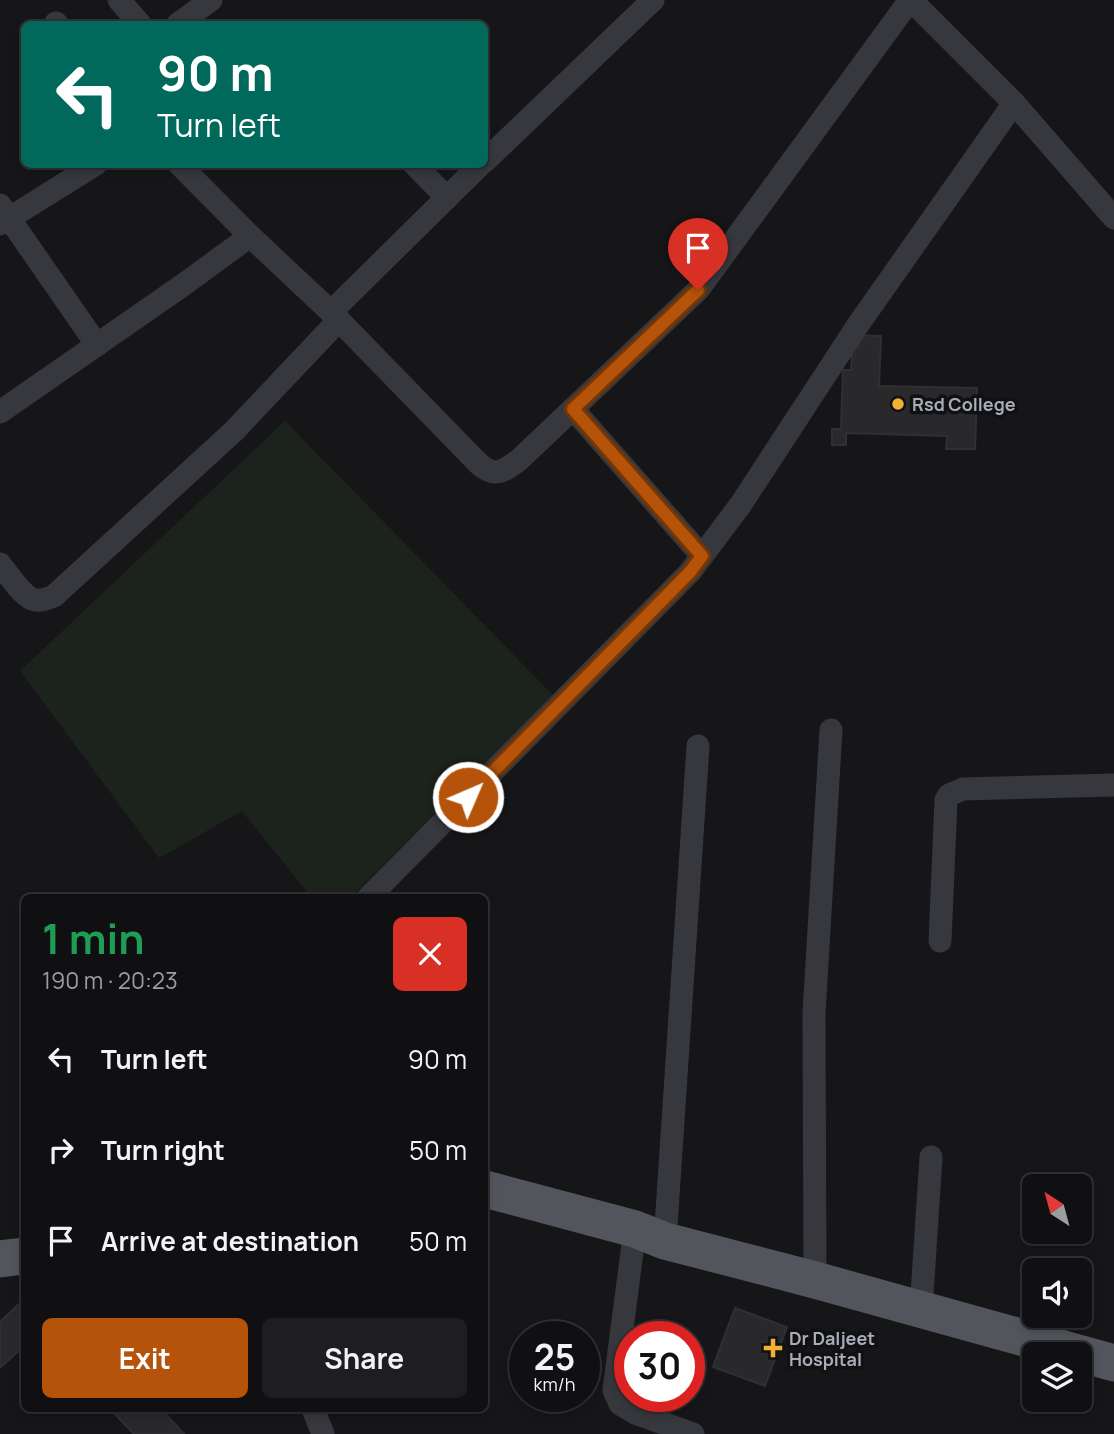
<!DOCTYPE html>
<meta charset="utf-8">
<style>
:root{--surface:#101012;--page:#1e1e20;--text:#f1f3f6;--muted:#9c9d9f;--line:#303032;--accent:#b45309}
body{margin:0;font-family:Manrope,sans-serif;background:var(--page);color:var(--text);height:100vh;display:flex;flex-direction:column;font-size:26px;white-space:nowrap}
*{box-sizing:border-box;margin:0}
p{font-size:23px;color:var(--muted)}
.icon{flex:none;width:38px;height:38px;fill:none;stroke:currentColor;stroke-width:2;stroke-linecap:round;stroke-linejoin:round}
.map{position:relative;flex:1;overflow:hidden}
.panel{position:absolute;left:21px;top:894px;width:467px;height:518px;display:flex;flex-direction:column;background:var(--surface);border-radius:10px;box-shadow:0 4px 10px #0003,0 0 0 2px var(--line)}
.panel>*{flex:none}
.top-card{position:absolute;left:21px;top:21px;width:467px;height:147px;border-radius:10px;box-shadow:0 4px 10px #0003,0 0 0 2px var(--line);background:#00695c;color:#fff;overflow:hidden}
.needle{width:46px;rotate:324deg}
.buttons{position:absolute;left:1022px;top:1174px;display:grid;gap:14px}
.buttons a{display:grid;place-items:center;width:70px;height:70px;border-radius:10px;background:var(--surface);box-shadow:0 4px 10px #0003,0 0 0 2px var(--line);font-size:35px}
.speed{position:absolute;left:509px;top:1321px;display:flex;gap:14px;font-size:35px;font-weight:700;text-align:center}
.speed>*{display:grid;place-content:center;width:91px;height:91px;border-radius:50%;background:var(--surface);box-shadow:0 4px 10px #0003,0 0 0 2px var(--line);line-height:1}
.speed small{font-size:18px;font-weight:400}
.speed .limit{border:10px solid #d22;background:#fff;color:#111}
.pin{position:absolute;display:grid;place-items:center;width:60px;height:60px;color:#fff;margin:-72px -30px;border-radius:50% 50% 50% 0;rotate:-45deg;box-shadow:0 0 7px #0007}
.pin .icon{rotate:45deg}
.me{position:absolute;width:77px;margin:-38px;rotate:45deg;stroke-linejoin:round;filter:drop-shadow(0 0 5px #0008)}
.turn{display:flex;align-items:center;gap:24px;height:147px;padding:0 21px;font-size:32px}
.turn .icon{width:91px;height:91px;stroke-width:2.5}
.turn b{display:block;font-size:49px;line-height:60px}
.round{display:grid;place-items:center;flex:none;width:74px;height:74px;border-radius:10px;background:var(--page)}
.headline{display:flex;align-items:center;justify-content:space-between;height:119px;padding:0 21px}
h1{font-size:42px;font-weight:700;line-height:52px;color:#1e9e55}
.action{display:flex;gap:14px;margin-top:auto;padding:14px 21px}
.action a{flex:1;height:80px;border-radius:10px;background:var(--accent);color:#fff;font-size:28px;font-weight:700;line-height:80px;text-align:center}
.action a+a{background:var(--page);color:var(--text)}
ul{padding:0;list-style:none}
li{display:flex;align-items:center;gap:21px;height:91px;padding:0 21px}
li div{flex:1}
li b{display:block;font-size:26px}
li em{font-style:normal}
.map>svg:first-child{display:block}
</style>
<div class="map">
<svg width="1114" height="1434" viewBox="0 0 1114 1434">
<rect width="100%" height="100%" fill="#161618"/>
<path fill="#1c231d" d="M 285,421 L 553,695 L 350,898 L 312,898 L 242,811 L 159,858 L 20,671 Z"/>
<g fill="#29292c" stroke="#303034" stroke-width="2">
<path d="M 853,335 L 881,336 L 879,386 L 977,388 L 975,449 L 946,449 L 947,436 L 846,433 L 846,445 L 832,445 L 832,429 L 841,429 L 843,370 L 851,370 Z"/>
<path d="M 24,1299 L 24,1346 L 0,1368 L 0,1322 Z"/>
<path d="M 735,1308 L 787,1327 L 765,1386 L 713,1367 Z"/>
<path d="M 110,1409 L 161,1409 L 184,1434 L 134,1434 Z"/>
</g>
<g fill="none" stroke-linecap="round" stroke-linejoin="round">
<g stroke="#37383d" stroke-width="23">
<path d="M 119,0 L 140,24"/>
<path d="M 911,0 L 1014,103 L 1114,218"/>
<path d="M 56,23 L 57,24"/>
<path d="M 178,24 L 211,0"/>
<path d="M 485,161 L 653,0"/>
<path d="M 179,164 L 250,236 L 331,312 L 478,463 C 494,478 503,472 519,460 L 698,290 L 910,0"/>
<path d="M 414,164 L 447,198"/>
<path d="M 0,205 L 97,345"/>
<path d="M 0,224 L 96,164"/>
<path d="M 331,312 L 481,164"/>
<path d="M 573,409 L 702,556"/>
<path d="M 0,412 L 183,285 L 250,236"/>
<path d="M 0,564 C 7,573 22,595 32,599 C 39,602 47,599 54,596 L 234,431 L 339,320"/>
<path d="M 368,898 L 690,572 L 741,504 L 860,322 L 1014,103"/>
<path d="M 940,941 L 946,800 L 949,795 L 963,789 L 1114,785"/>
<path d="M 635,1229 L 614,1390 L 620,1404 L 635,1413 L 693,1434"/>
<path d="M 665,1241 L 698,746"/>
<path d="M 815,1280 L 814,1013 L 831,730"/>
<path d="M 921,1310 L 931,1157"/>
<path d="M 313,1409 L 323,1434"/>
</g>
<g stroke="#53555c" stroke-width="37">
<path d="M 485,1189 L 635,1229 L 665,1241 L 815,1280 L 1114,1363"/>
<path d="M 0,1259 L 24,1256"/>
</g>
</g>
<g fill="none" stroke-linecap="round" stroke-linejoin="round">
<defs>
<path id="route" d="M 468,797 L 690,572 L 702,556 L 573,409 L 698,290"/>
</defs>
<use href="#route" stroke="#753606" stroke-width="18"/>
<use href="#route" stroke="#b45309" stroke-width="12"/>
</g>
<g fill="#f2b134" stroke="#111113" stroke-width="2.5">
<circle cx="898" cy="404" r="7"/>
<path d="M769.5 1337.5h7v7h7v7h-7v7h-7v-7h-7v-7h7z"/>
</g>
<g text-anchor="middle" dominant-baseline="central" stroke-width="7" stroke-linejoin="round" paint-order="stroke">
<g font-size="18" font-weight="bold" fill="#a8adb8" stroke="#111113" text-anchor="start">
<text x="912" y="404">Rsd College</text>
<text x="789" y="1338">Dr Daljeet<tspan x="789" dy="21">Hospital</tspan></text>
</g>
</g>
</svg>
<div class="buttons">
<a><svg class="needle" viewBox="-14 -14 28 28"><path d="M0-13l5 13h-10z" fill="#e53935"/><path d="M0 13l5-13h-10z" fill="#9c9d9f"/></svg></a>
<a><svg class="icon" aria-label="sound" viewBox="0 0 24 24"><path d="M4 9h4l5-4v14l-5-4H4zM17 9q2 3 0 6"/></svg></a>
<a><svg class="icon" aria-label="layers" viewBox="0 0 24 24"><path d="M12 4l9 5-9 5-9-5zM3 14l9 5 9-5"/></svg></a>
</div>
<div class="speed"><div>25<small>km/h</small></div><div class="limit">30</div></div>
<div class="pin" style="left:698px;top:290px;background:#d93025"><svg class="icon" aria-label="arrive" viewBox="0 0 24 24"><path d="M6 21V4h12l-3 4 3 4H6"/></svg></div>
<svg class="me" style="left:468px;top:797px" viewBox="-20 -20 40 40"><circle r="17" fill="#b45309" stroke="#fff" stroke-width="3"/><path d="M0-11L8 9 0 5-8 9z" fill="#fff"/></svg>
<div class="top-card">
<div class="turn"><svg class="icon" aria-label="left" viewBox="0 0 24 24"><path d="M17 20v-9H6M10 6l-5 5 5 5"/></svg><div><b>90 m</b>Turn left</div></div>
</div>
<section class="panel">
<div class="headline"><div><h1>1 min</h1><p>190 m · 20:23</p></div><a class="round" style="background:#d93025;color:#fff"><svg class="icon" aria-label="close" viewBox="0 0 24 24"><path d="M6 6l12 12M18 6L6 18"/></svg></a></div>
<ul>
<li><svg class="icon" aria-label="left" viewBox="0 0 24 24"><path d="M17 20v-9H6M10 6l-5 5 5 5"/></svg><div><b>Turn left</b></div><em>90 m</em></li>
<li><svg class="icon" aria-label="right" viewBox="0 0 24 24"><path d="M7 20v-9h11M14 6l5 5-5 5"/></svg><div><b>Turn right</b></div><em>50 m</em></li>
<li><svg class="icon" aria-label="arrive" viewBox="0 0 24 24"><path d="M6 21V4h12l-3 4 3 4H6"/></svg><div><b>Arrive at destination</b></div><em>50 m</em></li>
</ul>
<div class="action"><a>Exit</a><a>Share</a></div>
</section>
</div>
